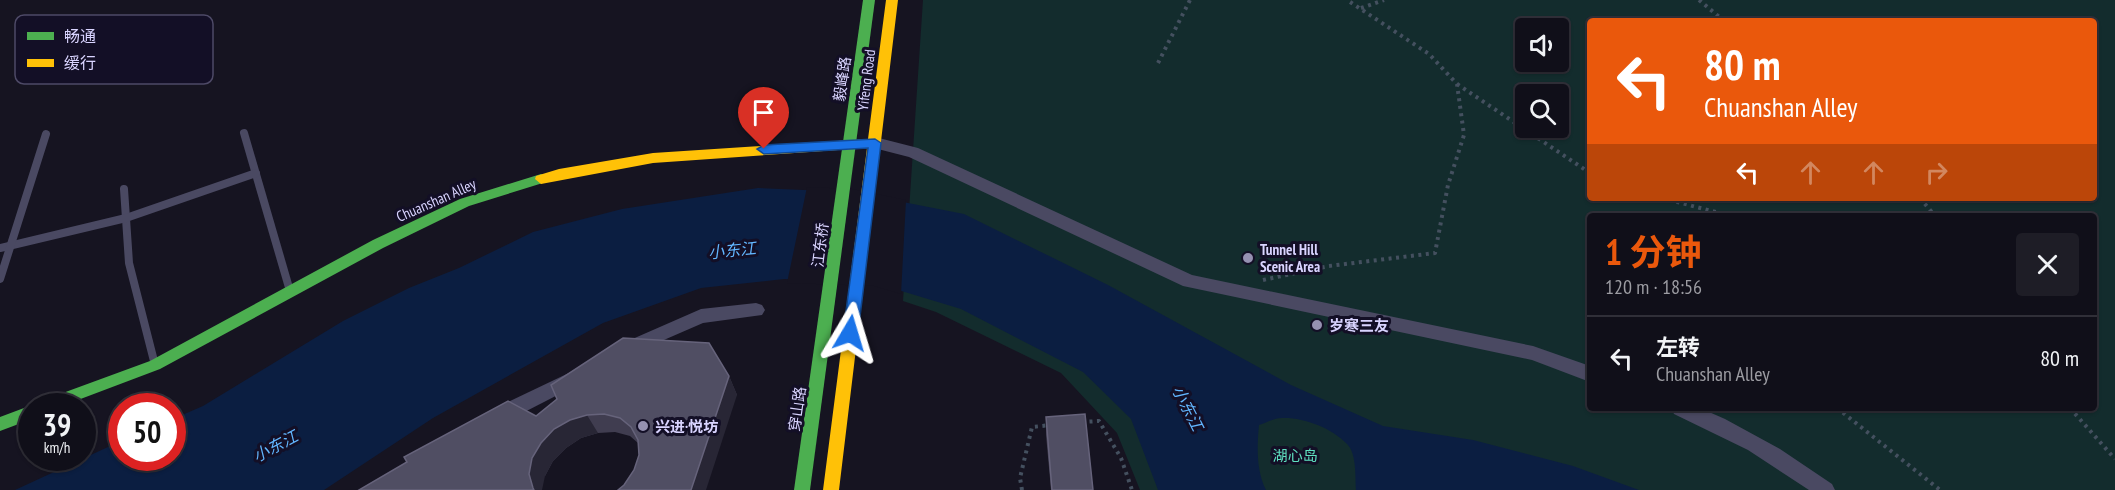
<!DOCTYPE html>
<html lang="zh">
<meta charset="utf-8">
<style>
:root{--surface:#100f19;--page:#1e1d26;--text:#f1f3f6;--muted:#9c9ca2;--line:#302f38;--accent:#ea580c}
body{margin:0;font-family:"PT Sans Narrow","Noto Sans SC",sans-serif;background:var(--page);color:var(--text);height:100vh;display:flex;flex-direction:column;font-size:22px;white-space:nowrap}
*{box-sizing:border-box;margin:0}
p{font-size:20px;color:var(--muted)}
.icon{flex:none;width:33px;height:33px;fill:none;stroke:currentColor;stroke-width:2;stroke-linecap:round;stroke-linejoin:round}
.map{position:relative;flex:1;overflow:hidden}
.side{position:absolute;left:1587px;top:213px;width:510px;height:198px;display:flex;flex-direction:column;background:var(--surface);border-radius:6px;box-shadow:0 2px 4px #0004,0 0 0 2px var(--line)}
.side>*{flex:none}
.banner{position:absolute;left:1587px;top:18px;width:510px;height:183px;border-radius:6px;box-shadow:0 2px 4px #0004,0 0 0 2px var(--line);background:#ea580c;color:#fff;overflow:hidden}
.fabs{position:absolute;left:1515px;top:18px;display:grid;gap:12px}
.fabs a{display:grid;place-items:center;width:54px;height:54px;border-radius:6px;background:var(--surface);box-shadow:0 2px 4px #0004,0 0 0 2px var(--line);font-size:30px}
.speed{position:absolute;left:18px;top:393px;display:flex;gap:12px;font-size:30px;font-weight:700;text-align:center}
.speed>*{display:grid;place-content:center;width:78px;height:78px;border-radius:50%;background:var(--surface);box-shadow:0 2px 4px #0004,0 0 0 2px var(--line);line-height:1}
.speed small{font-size:15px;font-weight:400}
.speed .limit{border:9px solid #d22;background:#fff;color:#111}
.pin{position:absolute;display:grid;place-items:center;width:51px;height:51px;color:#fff;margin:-62px -26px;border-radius:50% 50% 50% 0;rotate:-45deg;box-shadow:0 0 6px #0007}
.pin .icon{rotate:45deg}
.me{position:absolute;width:66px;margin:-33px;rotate:7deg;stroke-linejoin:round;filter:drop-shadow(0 0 4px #0008)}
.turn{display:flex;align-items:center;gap:21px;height:126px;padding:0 18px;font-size:27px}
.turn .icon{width:78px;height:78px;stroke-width:2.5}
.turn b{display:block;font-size:42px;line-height:51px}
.lanes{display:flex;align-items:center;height:57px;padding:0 18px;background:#0003;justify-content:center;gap:30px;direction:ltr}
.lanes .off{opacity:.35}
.round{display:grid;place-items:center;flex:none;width:63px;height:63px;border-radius:6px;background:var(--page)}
.summary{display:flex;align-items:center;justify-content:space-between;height:102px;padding:0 18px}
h1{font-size:36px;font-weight:700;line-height:45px;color:var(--accent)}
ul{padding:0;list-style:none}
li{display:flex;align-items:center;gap:18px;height:84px;padding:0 18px;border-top:2px solid var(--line)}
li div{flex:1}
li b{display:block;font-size:22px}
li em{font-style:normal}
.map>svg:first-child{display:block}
</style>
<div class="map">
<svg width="2115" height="490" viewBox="0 0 2115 490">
<rect width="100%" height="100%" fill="#161421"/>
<path fill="#132c2d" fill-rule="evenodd" d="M 923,0 L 2115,0 L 2115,490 L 1140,490 L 1117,433 L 1061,373 L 936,312 L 903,301 ZM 1590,21 L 2094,21 L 2094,198 L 1590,198 ZM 1526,28 L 1558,28 L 1558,62 L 1526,62 ZM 1526,94 L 1558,94 L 1558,128 L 1526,128 ZM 1590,216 L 2094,216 L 2094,408 L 1590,408 Z"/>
<path fill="#0b1e41" d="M 758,188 L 852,192 L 964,214 L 1108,285 L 1291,385 L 1383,426 L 1473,440 L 1573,466 L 1639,490 L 1356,490 C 1355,477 1357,454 1347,444 C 1332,428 1303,417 1282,418 C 1274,418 1266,423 1259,425 C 1257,446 1256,470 1266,490 L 1158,490 L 1131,419 L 1083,372 L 961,309 L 875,283 L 784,279 L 701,288 L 603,323 L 433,418 L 324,490 L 15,490 L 121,441 L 122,458 L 172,458 L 173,419 L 203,406 L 343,321 L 409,288 L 459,268 L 533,232 L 622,209 Z"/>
<path fill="#161421" d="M 807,187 L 852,189 L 906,200 L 901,294 L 874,286 L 787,283 Z"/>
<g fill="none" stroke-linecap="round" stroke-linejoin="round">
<g stroke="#44505f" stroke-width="4" stroke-dasharray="3 4.5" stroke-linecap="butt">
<path d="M 1699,0 L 1724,21"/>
<path d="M 1361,8 L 1384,0"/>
<path d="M 1158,63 L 1190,0"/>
<path d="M 1457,84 L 1590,173"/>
<path d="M 1662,198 L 1731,216"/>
<path d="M 1920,198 L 1935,216"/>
<path d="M 1263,280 L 1329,266 L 1435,253 L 1448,185 L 1464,135 L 1457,84 L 1429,54 L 1347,0"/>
<path d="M 1837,408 L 1940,490"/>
<path d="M 2070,408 L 2115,459"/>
<path d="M 1082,422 L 1099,421 L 1121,458 L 1132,490"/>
<path d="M 1022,490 L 1020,478 L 1032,427 L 1051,425"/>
</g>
<g stroke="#4a4962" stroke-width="8">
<path d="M 244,133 L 290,291"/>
<path d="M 124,189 L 129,263 L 155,365"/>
<path d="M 0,248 L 126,218 L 256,173"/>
<path d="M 0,279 L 46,134"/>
</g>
<g fill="#4a4962" fill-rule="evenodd">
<path d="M 875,137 L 918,148 L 1192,275 L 1533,346 L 1590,366 L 1590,382 L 1532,360 L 1183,286 L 909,157 L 870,147 L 867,143 L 870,139 Z"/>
<path d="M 756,303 L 762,305 L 765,310 L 762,315 L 703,323 L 627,356 L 621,354 L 618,349 L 621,344 L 701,309 Z"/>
<path d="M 573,371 L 579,374 L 582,379 L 579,384 L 507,421 L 500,423 L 493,421 L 491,415 L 493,409 Z"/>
<path d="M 1671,408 L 1700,408 L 1725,419 L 1780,449 L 1832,484 L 1835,490 L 1809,490 L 1748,450 L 1674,414 Z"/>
</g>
<g fill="#4caf50" fill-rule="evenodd">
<path d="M 863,0 L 875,0 L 810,490 L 794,490 Z"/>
<path d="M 541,174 L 546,176 L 547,179 L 546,182 L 469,206 L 383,248 L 160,369 L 62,406 L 39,406 L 41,401 L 150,361 L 373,240 L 460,199 Z"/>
<path d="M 32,405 L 35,406 L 32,406 L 32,419 L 0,431 L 0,417 Z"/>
</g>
<path fill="#ffc107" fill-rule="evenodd" d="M 886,0 L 898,0 L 839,490 L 823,490 L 867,148 L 653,163 L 541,184 L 535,179 L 536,176 L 559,169 L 653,153 L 868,139 Z"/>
</g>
<g fill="#403d50">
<path d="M 729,376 L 737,395 L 624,485 L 634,470 L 639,455 L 638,443 L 630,436 L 615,432 L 598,433 L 581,438 L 566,448 L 553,461 L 545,476 L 536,416 Z"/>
<path d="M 1046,417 L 1093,490 L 1051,490 L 1046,435 Z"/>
</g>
<g fill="#282635">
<path d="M 729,376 L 737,395 L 706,490 L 691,490 Z"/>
<path d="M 587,415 L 598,433 L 581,438 L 566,448 L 553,461 L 545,476 L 542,490 L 534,490 L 533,488 L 529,474 L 532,458 L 541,443 L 554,429 L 570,420 Z"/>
</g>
<g fill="#504e63" stroke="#66637b" stroke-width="1.5">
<path d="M 623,338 L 709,343 L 729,376 L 691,490 L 618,490 L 624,485 L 634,470 L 639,455 L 638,440 L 631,427 L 620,418 L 604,414 L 587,415 L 570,420 L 554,429 L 541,443 L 532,458 L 529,474 L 533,488 L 534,490 L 359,490 L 407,462 L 404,457 L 508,401 L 536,416 L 557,399 L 551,385 Z"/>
<path d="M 1085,414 L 1093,490 L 1052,490 L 1046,417 Z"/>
</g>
<path fill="#1a73e8" stroke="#114b97" stroke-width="1.5" d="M 875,139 L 881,143 L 858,333 L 856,337 L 845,337 L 843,333 L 868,148 L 764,154 L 757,149 L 764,145 Z"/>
<g fill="#9591b1" stroke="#130f26" stroke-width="2">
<circle cx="1248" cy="258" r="6"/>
<circle cx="1317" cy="325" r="6"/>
<circle cx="643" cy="426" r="6"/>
</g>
<g text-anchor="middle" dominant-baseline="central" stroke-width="6" stroke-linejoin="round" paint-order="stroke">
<g font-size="15" fill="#d9d4ff" stroke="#130f26">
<text transform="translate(842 79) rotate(-82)">毅峰路</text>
<text transform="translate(866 80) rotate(-83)">Yifeng Road</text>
<text transform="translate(436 200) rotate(-24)">Chuanshan Alley</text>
<text transform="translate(820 245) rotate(-83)">江东桥</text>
<text transform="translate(797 409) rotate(-82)">穿山路</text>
</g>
<g font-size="15" font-weight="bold" fill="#d9d4ff" stroke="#130f26" text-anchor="start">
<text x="1260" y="249">Tunnel Hill<tspan x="1260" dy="17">Scenic Area</tspan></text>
<text x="1329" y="325">岁寒三友</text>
<text x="655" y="426">兴进·悦坊</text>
</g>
<g font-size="15" fill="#5fe0c0" stroke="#130f26">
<text x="1295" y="455">湖心岛</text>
</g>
<g font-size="16" font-style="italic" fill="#62b6ff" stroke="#130f26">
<text transform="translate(732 250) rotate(-6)">小东江</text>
<text transform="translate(1188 408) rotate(63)">小东江</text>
<text transform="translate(275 446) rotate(-28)">小东江</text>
</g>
</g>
<rect x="15" y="15" width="198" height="69" rx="9" fill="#130f26" stroke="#4e4a67" stroke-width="1.5"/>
<rect x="27" y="32" width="27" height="8" fill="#4caf50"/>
<rect x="27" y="59" width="27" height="8" fill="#ffc107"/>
<g font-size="16" fill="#d9d4ff">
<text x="64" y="42">畅通</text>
<text x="64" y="69">缓行</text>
</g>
</svg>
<div class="fabs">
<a><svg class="icon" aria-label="sound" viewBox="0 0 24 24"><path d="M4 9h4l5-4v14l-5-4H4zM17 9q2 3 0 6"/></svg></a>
<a><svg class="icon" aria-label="search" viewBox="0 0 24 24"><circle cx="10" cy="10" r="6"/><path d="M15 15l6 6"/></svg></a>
</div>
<div class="speed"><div>39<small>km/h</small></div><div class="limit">50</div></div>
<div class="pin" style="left:764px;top:149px;background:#d93025"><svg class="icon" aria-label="arrive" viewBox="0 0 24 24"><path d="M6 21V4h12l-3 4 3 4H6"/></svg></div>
<svg class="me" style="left:850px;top:333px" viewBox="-20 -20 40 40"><path d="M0-17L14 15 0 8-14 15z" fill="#1a73e8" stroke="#fff" stroke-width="4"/></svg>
<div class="banner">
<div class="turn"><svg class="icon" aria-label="left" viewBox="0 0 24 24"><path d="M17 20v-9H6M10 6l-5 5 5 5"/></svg><div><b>80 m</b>Chuanshan Alley</div></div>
<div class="lanes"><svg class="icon" aria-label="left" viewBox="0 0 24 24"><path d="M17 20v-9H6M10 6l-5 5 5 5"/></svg><svg class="icon off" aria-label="ahead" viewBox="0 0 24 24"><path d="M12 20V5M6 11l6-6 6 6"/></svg><svg class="icon off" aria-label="ahead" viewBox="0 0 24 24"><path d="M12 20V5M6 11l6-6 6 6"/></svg><svg class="icon off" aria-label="right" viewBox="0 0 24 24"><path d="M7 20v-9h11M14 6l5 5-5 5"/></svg></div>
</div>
<section class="side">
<div class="summary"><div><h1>1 分钟</h1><p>120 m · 18:56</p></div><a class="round"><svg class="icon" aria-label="close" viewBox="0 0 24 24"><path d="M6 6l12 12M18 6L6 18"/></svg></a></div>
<ul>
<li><svg class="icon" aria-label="left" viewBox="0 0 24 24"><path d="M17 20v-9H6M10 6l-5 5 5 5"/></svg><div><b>左转</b><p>Chuanshan Alley</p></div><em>80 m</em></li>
</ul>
</section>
</div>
